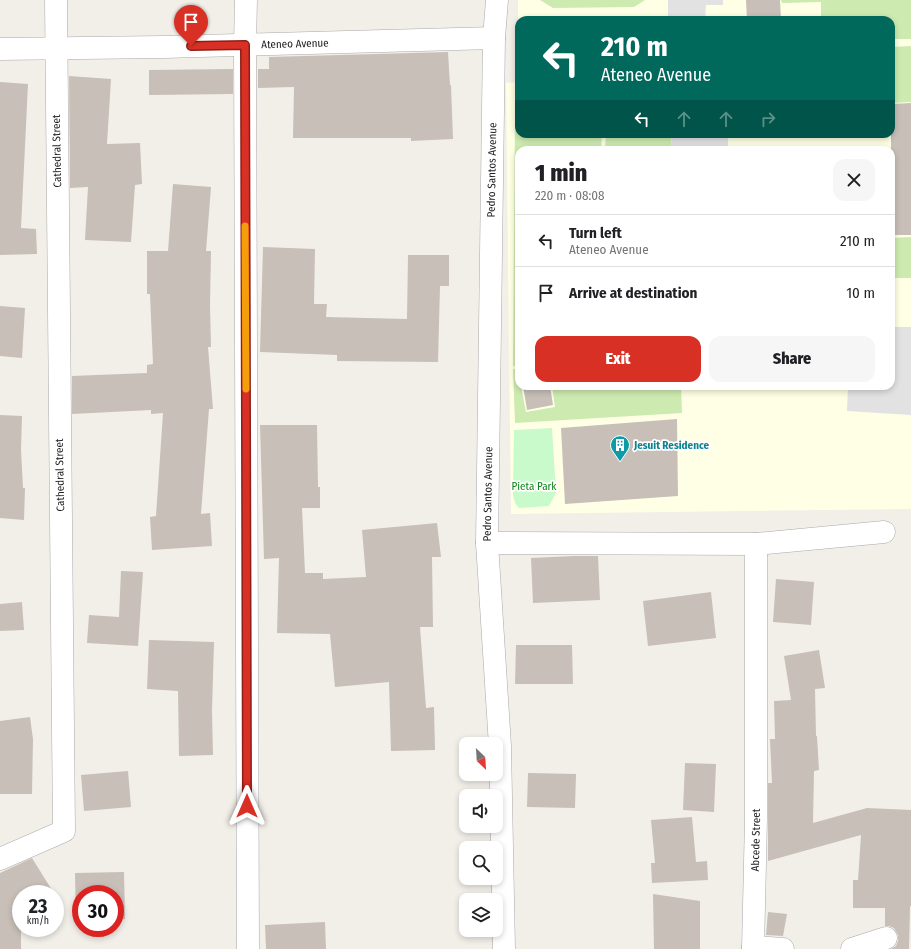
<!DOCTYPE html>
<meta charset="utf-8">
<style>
:root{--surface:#fff;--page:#f6f6f6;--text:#202124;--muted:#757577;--line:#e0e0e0;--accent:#d93025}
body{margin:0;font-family:"Fira Sans Condensed",sans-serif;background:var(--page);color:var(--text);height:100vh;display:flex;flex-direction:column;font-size:15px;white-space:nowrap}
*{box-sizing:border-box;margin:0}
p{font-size:13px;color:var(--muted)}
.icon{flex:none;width:22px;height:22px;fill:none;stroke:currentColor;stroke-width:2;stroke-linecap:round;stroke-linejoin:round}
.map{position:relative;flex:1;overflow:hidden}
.side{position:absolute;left:515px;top:146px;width:380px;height:244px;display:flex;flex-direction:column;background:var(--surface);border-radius:12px;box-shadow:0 2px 6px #0003}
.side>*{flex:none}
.guide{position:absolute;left:515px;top:16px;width:380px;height:122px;border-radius:12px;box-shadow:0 2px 6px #0003;background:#00695c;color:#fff;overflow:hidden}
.needle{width:26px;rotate:155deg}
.buttons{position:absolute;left:459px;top:737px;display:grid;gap:8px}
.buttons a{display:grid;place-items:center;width:44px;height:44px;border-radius:8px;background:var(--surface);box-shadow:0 2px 6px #0003;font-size:20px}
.speed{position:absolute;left:12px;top:885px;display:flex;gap:8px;font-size:20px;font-weight:700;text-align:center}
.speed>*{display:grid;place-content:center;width:52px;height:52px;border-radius:50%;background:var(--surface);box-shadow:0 2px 6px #0003;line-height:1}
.speed small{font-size:10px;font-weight:400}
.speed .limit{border:6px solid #d22;background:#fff;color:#111}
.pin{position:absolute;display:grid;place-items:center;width:34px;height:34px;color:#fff;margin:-41px -17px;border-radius:50% 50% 50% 0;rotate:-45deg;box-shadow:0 0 4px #0007}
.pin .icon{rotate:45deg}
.me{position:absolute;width:44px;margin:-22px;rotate:0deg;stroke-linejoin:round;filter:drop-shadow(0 0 3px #0008)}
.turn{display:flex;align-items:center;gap:14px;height:84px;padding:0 20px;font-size:18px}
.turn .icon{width:52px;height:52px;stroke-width:2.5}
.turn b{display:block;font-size:28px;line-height:34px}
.lanes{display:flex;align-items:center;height:38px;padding:0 20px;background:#0003;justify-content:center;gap:20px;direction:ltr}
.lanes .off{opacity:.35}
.round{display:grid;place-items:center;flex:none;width:42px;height:42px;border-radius:12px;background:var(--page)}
.headline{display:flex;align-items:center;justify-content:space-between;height:68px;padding:0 20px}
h1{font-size:24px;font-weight:800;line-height:30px}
.primary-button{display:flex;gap:8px;margin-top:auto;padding:8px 20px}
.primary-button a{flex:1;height:46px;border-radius:12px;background:var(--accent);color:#fff;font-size:16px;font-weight:800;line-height:46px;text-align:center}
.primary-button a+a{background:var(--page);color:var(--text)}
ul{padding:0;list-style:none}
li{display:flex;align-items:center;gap:12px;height:52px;padding:0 20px;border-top:1px solid var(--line)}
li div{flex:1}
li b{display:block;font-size:15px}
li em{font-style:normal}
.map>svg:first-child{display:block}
</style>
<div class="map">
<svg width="911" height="949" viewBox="0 0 911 949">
<rect width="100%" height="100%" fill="#f2efe9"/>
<path fill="#ffffe5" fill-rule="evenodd" d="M 518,0 L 911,0 L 911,509 L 511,514 L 506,83 L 518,82 ZM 519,20 L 891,20 L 891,134 L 519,134 ZM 519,150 L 891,150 L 891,386 L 519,386 Z"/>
<g fill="#cdebb0">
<path d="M 540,0 L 645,0 L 634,7 L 553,8 Z"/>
<path d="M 781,0 L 911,0 L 911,39 L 891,39 L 891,20 L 821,20 L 821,2 L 782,3 Z"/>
<path d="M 911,46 L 911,102 L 891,103 L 891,47 Z"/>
<path d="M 519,106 L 519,134 L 602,134 L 601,150 L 519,150 L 519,369 L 518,367 L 513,366 L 515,112 Z"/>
<path d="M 606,134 L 671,134 L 672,150 L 605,150 Z"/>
<path d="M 911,237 L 911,278 L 891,278 L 891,238 Z"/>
<path d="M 513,369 L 518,369 L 519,386 L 521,386 L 526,412 L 555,407 L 552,386 L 681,386 L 682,413 L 515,423 Z"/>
</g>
<path fill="#c8facc" d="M 552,428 L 556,493 L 549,506 L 519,508 L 515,503 L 513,495 L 514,430 Z"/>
<g fill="#e2e2e2">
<path d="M 668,0 L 723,0 L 723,5 L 706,5 L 705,20 L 668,20 Z"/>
<path d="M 671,134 L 728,134 L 728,150 L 672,150 Z"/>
<path d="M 891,327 L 911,327 L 911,415 L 847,411 L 848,386 L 891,386 Z"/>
</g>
<g fill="#c7bfb8">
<path d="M 746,0 L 780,0 L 781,20 L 747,20 Z"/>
<path d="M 448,52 L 450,85 L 451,85 L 453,139 L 411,141 L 411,138 L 293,138 L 294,87 L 258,88 L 258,69 L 269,69 L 269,57 Z"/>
<path d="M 233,69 L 233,94 L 149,95 L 149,70 Z"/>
<path d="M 69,76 L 111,79 L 107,144 L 140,143 L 142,184 L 135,185 L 131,242 L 85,240 L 88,187 L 70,188 Z"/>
<path d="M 0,82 L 28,84 L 21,228 L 36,229 L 37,254 L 0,255 Z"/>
<path d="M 911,103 L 911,235 L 891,235 L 891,104 Z"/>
<path d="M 173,184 L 211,187 L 206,251 L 211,251 L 210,306 L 211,347 L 208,347 L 213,409 L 209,409 L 201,514 L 210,513 L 212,546 L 152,550 L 150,517 L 156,516 L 163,413 L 151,414 L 151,410 L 72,414 L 72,376 L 147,373 L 147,365 L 153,364 L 150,294 L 147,294 L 147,251 L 168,251 Z"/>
<path d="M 263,247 L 315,249 L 314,304 L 327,304 L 326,317 L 407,319 L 408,255 L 449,255 L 449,286 L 440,286 L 438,362 L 337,361 L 337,355 L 260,352 Z"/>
<path d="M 0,306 L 25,308 L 22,358 L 0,356 Z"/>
<path d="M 523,386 L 550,386 L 553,405 L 527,410 Z"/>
<path d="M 0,415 L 22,416 L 21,450 L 23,488 L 25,488 L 24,520 L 0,518 Z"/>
<path d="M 677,419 L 678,496 L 565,504 L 561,428 Z"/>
<path d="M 260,425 L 317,425 L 318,487 L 320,487 L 320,508 L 302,508 L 305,573 L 323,573 L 323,579 L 366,577 L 362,530 L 437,523 L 441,557 L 432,557 L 433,627 L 420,627 L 426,708 L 434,707 L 435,750 L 391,751 L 389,682 L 335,687 L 330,634 L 277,633 L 279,558 L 264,559 Z"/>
<path d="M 574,556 L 598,556 L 600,600 L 533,603 L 531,558 Z"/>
<path d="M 121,571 L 143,572 L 138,646 L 87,643 L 89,615 L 119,617 Z"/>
<path d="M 776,579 L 814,582 L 811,625 L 773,622 Z"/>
<path d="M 711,592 L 716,638 L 648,646 L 643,601 Z"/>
<path d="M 22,602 L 24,630 L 0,631 L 0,604 Z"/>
<path d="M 149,640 L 214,642 L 212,711 L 213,755 L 179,756 L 178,691 L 147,689 Z"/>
<path d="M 516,645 L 572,645 L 573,684 L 515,684 Z"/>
<path d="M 819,650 L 825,688 L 815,689 L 816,736 L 817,736 L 819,770 L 814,771 L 813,823 L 867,808 L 911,810 L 911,906 L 910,906 L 909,949 L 891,949 L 896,946 L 898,941 L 898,935 L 894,928 L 889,926 L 885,926 L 885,908 L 853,908 L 853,880 L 858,880 L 861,835 L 768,861 L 768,783 L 772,783 L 770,739 L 775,739 L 774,701 L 791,700 L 784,656 Z"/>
<path d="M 30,717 L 33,739 L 32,794 L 0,794 L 0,721 Z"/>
<path d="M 685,763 L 716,764 L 714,812 L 683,810 Z"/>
<path d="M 128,771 L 131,807 L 84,811 L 81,775 Z"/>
<path d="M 528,773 L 576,774 L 575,808 L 527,807 Z"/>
<path d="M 692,817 L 696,862 L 707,861 L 708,880 L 652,883 L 651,863 L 655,863 L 651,820 Z"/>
<path d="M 32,858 L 55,895 L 21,894 L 21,949 L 0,949 L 0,873 Z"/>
<path d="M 124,872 L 125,919 L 115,920 L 115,894 L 81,894 L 81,920 L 76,920 L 75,873 Z"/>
<path d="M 653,894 L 700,901 L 700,949 L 654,949 Z"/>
<path d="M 768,912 L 787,914 L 783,936 L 766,935 Z"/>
<path d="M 325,922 L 326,949 L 266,949 L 265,925 Z"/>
</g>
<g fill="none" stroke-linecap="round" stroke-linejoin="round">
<defs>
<g id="street">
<path d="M 246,0 L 245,45 L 248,949"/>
<path d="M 497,0 L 494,38 L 487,543 L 500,746 L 504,949"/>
<path id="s1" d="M 0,49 L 164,47 L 494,38"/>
<path d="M 487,543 L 756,544 L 884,532"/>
<path d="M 0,859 L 64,831 L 56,0"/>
<path d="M 753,947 L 783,949"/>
<path id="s2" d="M 753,949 L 756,819 L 756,544"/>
<path d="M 852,949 L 886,938"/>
</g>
</defs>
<use href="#street" stroke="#a9a9a9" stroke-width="23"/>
<use href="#street" stroke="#fff" stroke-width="22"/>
</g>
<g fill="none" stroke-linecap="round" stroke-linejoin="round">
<defs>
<path id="route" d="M 191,46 L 245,45 L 247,806"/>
</defs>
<use href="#route" stroke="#8d1f18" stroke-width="10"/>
<use href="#route" stroke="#d93025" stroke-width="7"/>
<path stroke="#f59e0b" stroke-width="7" d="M 245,226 L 246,389"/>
</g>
<defs>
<symbol id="building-pin" viewBox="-11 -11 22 30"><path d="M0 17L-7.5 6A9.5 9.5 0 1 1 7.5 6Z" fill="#0f9aa8" stroke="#fff"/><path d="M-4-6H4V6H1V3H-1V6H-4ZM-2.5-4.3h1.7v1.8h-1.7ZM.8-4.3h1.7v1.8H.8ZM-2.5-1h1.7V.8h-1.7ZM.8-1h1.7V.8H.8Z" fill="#fff"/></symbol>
</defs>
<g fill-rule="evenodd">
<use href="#building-pin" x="609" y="434" width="22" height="30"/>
</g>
<g text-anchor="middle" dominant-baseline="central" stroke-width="3.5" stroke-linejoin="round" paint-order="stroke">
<g font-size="11" fill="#222" stroke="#fff">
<text stroke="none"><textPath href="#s1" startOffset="295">Ateneo Avenue</textPath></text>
<text transform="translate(57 151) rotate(-91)">Cathedral Street</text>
<text transform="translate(492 170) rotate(-89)">Pedro Santos Avenue</text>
<text transform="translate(60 475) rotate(-91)">Cathedral Street</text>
<text transform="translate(488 494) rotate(-89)">Pedro Santos Avenue</text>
<text stroke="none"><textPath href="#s2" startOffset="109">Abcede Street</textPath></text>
</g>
<g font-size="11" font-weight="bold" fill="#0d838f" stroke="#fff" text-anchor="start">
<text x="634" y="445">Jesuit Residence</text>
</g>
<g font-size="11" fill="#0c8416" stroke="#fff">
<text x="534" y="486">Pieta Park</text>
</g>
</g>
</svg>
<div class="buttons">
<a><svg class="needle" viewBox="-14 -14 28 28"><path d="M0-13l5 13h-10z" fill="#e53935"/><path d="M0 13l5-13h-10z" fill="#757577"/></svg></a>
<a><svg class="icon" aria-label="sound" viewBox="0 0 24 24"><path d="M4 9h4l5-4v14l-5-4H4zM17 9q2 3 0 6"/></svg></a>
<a><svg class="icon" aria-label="search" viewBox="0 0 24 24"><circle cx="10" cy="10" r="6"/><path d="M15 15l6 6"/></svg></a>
<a><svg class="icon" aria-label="layers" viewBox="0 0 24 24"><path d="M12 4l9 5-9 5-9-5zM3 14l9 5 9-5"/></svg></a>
</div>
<div class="speed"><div>23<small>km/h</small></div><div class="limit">30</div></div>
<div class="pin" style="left:191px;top:46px;background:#d93025"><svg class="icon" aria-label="arrive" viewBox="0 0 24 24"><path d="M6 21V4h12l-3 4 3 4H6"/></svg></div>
<svg class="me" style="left:247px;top:806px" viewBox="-20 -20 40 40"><path d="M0-17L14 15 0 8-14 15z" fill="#d93025" stroke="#fff" stroke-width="4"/></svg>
<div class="guide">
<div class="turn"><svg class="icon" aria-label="left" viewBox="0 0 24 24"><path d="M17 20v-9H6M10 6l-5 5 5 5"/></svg><div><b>210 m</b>Ateneo Avenue</div></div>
<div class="lanes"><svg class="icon" aria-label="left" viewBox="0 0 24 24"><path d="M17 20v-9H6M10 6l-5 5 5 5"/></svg><svg class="icon off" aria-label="ahead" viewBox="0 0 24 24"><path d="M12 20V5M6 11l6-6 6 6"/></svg><svg class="icon off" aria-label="ahead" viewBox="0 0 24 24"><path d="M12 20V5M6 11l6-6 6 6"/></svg><svg class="icon off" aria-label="right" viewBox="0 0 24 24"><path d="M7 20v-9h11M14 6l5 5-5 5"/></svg></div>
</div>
<section class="side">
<div class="headline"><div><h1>1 min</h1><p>220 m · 08:08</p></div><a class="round"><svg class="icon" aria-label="close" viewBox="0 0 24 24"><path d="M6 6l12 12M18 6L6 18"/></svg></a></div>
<ul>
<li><svg class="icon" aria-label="left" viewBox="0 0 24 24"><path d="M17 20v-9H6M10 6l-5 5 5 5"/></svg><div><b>Turn left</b><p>Ateneo Avenue</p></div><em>210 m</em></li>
<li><svg class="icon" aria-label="arrive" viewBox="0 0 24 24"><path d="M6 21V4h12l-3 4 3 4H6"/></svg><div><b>Arrive at destination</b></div><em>10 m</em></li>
</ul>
<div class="primary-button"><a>Exit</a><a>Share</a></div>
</section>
</div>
